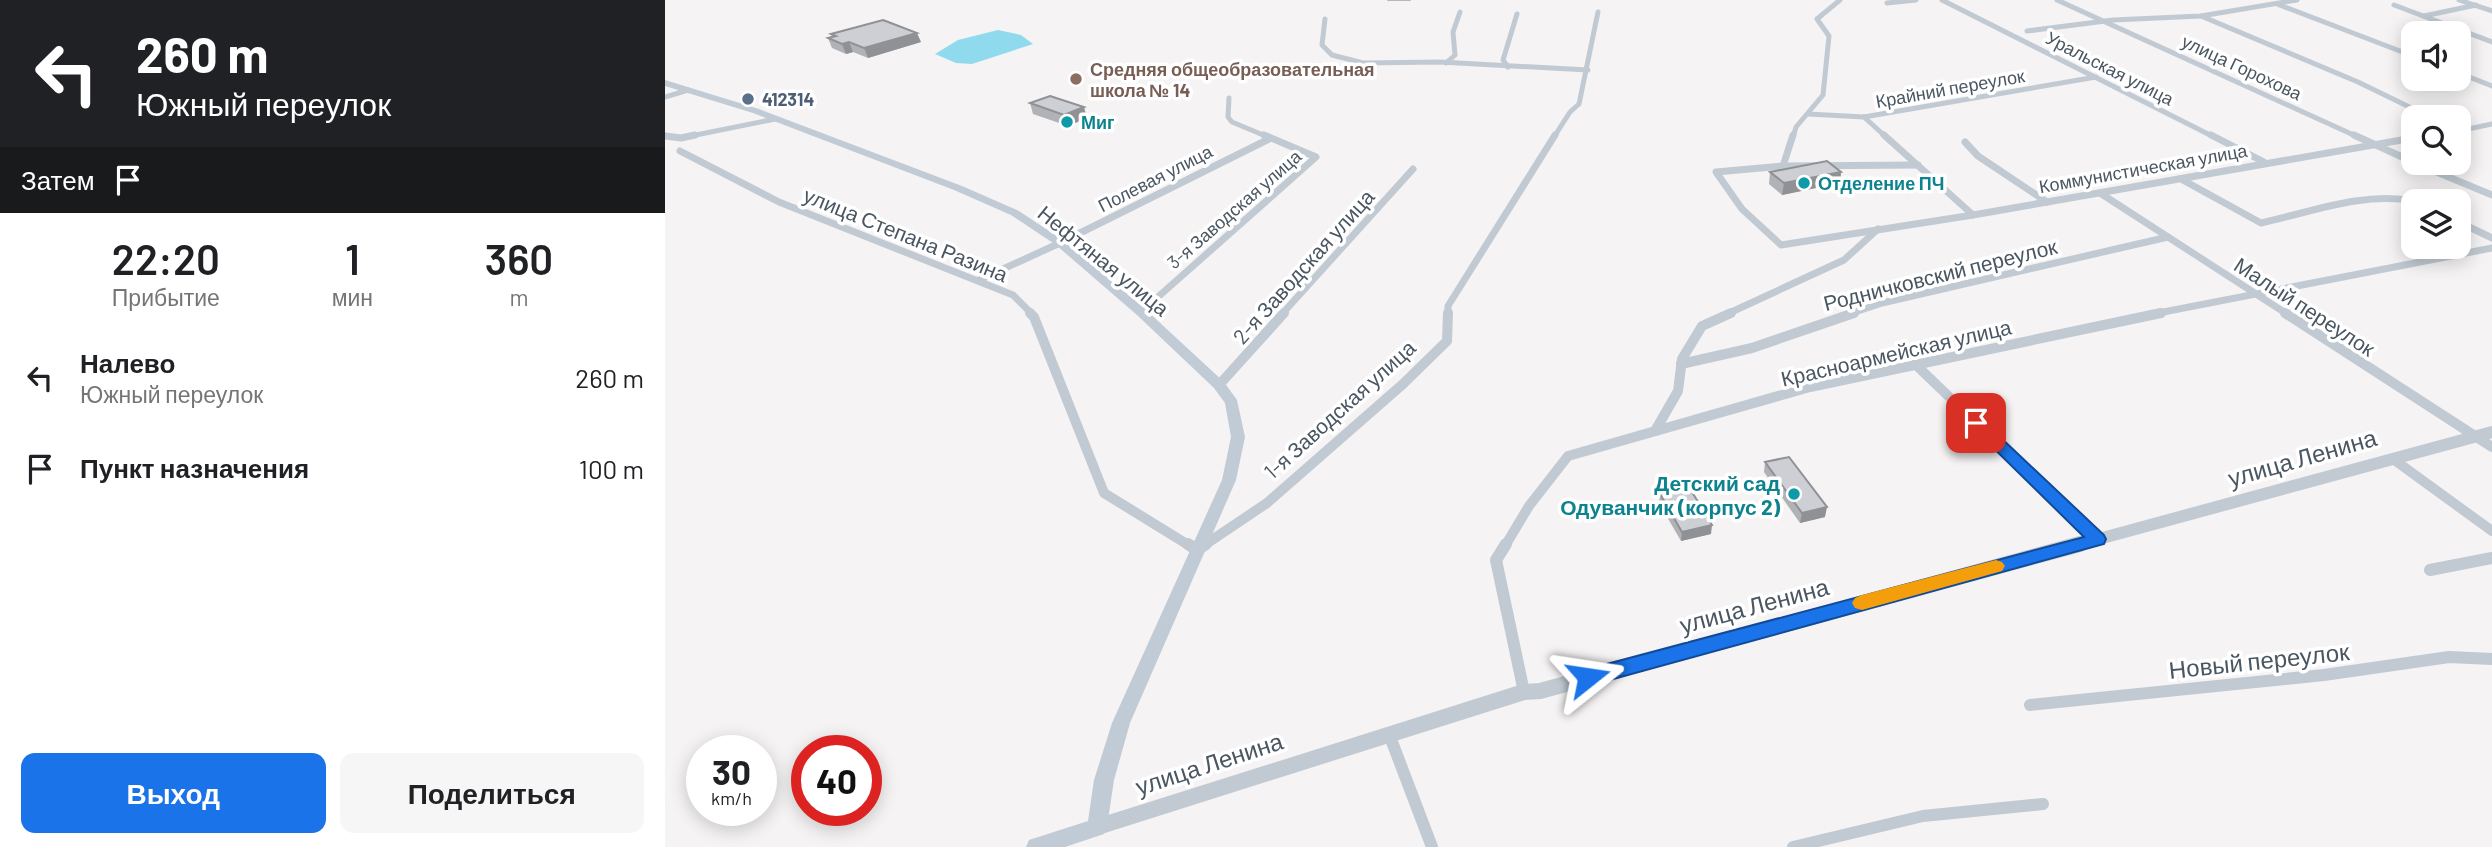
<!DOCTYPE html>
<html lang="ru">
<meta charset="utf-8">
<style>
:root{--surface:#fff;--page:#f6f6f6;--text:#202124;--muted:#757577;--accent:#1a73e8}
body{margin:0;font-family:Barlow,sans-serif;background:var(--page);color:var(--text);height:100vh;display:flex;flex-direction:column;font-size:26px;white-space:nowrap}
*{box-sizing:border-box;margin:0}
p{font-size:23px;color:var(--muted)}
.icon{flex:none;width:38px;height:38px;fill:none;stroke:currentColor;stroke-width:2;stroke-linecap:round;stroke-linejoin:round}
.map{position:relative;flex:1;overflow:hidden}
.drawer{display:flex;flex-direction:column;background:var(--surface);width:665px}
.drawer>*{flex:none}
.banner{background:#202124;color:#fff;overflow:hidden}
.buttons{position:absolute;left:1736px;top:21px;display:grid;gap:14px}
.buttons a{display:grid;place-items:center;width:70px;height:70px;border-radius:14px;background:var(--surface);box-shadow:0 4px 18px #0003;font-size:35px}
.speed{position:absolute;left:21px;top:735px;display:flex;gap:14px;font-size:35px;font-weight:700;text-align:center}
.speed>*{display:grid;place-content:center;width:91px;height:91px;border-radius:50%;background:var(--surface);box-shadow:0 4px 18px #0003;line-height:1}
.speed small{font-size:18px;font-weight:400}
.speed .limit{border:10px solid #d22;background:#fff;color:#111}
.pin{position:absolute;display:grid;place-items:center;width:60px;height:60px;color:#fff;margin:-30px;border-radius:14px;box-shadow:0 4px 10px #0006}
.me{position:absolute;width:77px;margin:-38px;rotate:75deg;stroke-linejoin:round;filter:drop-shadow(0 0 5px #0008)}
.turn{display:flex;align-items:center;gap:24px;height:147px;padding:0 21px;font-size:32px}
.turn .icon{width:91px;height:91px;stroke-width:2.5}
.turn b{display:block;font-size:49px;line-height:60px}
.then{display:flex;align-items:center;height:66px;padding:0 21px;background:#0003;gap:14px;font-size:26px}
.eta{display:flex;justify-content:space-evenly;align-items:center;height:119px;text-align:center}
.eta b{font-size:42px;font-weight:600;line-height:49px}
.cta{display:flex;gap:14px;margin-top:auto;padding:14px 21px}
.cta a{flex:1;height:80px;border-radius:14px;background:var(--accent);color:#fff;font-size:28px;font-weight:600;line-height:80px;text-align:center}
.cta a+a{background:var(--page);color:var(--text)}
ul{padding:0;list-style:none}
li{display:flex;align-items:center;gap:21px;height:91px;padding:0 21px}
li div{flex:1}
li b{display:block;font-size:26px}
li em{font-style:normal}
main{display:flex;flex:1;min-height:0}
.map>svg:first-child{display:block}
</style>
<main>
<section class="drawer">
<div class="banner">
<div class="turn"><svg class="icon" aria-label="left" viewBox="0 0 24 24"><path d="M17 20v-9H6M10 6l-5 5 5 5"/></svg><div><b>260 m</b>Южный переулок</div></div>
<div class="then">Затем<svg class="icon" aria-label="arrive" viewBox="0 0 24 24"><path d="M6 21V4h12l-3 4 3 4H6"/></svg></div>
</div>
<div class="eta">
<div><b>22:20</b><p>Прибытие</p></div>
<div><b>1</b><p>мин</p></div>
<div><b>360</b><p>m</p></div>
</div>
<ul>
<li><svg class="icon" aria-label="left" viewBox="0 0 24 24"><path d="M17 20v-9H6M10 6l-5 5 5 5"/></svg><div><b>Налево</b><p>Южный переулок</p></div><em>260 m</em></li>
<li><svg class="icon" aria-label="arrive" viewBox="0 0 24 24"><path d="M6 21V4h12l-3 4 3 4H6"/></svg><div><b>Пункт назначения</b></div><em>100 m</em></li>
</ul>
<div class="cta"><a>Выход</a><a>Поделиться</a></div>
</section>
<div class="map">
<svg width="1827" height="847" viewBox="0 0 1827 847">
<rect width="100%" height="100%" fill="#f5f3f3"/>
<path fill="#90daee" d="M 333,30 L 356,35 L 368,44 L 307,64 L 291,63 L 270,54 L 293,40 Z"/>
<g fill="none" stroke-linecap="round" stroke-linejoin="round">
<g stroke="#c1cad2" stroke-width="5">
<path d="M 1277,0 L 1549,137"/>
<path d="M 1392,0 L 1693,137"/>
<path d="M 1794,0 L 1827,11"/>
<path d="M 1222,3 L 1251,0"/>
<path d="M 1612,4 L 1748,56"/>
<path d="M 1729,5 L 1827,42"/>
<path d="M 1536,16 L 1693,82 L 1765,117"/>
<path d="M 1759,16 L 1811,5"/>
<path d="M 660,19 L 657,45 L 667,55 L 698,63 L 775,62 L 923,70"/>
<path d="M 1362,31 L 1448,20 L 1536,16 L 1632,0"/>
<path d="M 781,63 L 790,55 L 788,32 L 795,12"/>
<path d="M 843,67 L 838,60 L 852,14"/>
<path d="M 1794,73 L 1827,86"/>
<path d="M 0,97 L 23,90"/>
<path d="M 564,98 L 563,117 L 567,122 L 603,137"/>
<path d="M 1143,114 L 1199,117 L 1431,77"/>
<path d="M 1199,117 L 1221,137"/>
<path d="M 1794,131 L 1827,124"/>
<path d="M 0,136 L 8,137"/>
<path d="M 21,137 L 110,119"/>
<path d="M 889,137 L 905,112 L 914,104 L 933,12"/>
<path d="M 1128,137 L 1131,127 L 1158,95 L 1164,36 L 1152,19 L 1175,0"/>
</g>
<g stroke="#c1cad2" stroke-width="7">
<path d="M 1219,135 L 1308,215"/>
<path d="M 1546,135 L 1599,162"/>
<path d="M 1689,135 L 1748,162"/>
<path d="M 0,136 L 16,138 L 30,135"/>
<path d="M 1300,142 L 1313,156 L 1382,202"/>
<path d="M 15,151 L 114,202 L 348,295 L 367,314"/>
<path d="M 1750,163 L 1827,195"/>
<path d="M 1253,165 L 1118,166 L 1051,172 L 1077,209 L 1116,245 L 1308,215 L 1748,138"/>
<path d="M 1118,166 L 1128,135"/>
<path d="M 1516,179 L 1596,223 C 1643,213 1699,191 1748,201"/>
<path d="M 1435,193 L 1622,314"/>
<path d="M 1794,222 L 1827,238"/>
<path d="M 314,280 L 395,243 L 604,139"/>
<path d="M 476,312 L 651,157 L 599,135"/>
<path d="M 617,314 L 748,169"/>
<path d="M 783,314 L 783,306 L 890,135"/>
<path d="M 1062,314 L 1179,260 L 1213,229"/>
<path d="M 1184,314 L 1217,303 L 1503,237"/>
<path d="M 1488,314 L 1827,248"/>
</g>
<g stroke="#c1cad2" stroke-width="10">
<path d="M 365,313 L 369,317 L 439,493 L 525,546"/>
<path d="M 1620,313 L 1827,447"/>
<path d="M 1016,364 L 1087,348 L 1189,313"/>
<path d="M 1251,365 L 1432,539"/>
<path d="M 554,385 L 619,313"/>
<path d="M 990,431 L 1013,391 L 1017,359 L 1037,326 L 1066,313"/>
<path d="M 1728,459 L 1827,531"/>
<path d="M 538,546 L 602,503 L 738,384 L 782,341 L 783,313"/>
<path d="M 840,546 L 864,506 L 903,456 L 1145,387 L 1496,313"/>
</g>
<g stroke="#c1cad2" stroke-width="12">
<path d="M 523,544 L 532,550 L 541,544"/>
<path d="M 841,544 L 831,560 L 859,692"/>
<path d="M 1765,570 L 1827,558"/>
<path d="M 1365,705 L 1659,675 L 1784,657 L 1827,659"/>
<path d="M 724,734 L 767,847"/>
<path d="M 1128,847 L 1258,816 L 1378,804"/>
</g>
<path stroke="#c1cad2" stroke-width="12" d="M 1408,546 L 1827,432"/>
<path stroke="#c1cad2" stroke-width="16" d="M 432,827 L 859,692 L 875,691 L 1415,544"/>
<path fill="#c1cbd6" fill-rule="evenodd" d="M 0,80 L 94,109 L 297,186 L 354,211 L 399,241 L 480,309 L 559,382 L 572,400 L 580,437 L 571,480 L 465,723 L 449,780 L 442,827 L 439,834 L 400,847 L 361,847 L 364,840 L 423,821 L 429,780 L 447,723 L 557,480 L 566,437 L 560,403 L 549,388 L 472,315 L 391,245 L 346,215 L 289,190 L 88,113 L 0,86 Z"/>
<path stroke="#b5b8bd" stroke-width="2" d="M 723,0 L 745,0"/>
</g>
<g fill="#b0b2b7">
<path d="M 166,34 L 256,42 L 203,58 L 188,52 L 181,54 L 167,48 L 163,38 L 167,37 Z"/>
<path d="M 365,103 L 422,118 L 403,126 L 368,114 Z"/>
<path d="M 1105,172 L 1176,172 L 1175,183 L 1117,195 L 1104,184 Z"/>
<path d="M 1100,462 L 1160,517 L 1135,523 L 1099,472 Z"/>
<path d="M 995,494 L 1046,534 L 1016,541 L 994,503 Z"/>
</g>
<g fill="#909195">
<path d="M 252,33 L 256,42 L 203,58 L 199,48 Z"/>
<path d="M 184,42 L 188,52 L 181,54 L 177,44 Z"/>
<path d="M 419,107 L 422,118 L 403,126 L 399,115 Z"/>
<path d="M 1176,172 L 1175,183 L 1117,195 L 1119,183 Z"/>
<path d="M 1162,507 L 1160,517 L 1135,523 L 1137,513 Z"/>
<path d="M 1047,525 L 1046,534 L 1016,541 L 1017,532 Z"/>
</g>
<g fill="#cdcfd5" stroke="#909195" stroke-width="2">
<path d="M 218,20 L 252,33 L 199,48 L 184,42 L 177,44 L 163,38 L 171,36 L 166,34 Z"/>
<path d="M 385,96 L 419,107 L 399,115 L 365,103 Z"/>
<path d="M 1162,161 L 1176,172 L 1119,183 L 1105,172 Z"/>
<path d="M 1124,457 L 1162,507 L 1137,513 L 1100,462 Z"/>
<path d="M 1024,487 L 1047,525 L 1017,532 L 995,494 Z"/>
</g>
<path fill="#1a73e8" stroke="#114b97" stroke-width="2" d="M 1311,418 L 1317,420 L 1439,535 L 1441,539 L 1439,544 L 923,686 L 916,683 L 913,677 L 916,672 L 923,669 L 1419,537 L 1306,426 L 1303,423 L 1306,420 Z"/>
<path fill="#f59e0b" d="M 1331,560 L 1337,562 L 1340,566 L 1337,571 L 1197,610 L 1190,608 L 1187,603 L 1190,598 L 1197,595 Z"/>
<circle fill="#8d6e63" stroke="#fff" stroke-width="2.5" cx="411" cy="79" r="7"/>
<circle fill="#5c6f8a" stroke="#fff" stroke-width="2.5" cx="83" cy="99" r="7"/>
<g fill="#0f9aa8" stroke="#fff" stroke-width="2.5">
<circle cx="402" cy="122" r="7"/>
<circle cx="1139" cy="183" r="7"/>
<circle cx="1129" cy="494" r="7"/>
</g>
<g text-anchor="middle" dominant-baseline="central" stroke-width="7" stroke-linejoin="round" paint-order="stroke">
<g font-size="18" fill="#4a5661" stroke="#fff">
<text transform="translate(1577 67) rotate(25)">улица Горохова</text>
<text transform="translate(1445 68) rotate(27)">Уральская улица</text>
<text transform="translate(1285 88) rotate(-10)">Крайний переулок</text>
<text transform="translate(1478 168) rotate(-10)">Коммунистическая улица</text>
<text transform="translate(490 178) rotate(-27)">Полевая улица</text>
<text transform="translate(569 209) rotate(-41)">3-я Заводская улица</text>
</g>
<g font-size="18" font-weight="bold" fill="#785e54" stroke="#fff" text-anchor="start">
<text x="425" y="69">Средняя общеобразовательная<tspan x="425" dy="21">школа № 14</tspan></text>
</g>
<g font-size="18" font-weight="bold" fill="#4e5e75" stroke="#fff" text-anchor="start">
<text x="97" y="99">412314</text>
</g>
<g font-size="18" font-weight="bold" fill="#0d838f" stroke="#fff" text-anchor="start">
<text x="416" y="122">Миг</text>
<text x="1153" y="183">Отделение ПЧ</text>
</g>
<g font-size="21" fill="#4a5661" stroke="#fff">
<text transform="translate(241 234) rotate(22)">улица Степана Разина</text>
<text transform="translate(439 260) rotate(39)">Нефтяная улица</text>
<text transform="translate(638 266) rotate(-48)">2-я Заводская улица</text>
<text transform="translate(1275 274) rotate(-14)">Родничковский переулок</text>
<text transform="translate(1640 306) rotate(33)">Малый переулок</text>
<text transform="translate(1231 352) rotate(-13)">Красноармейская улица</text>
<text transform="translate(674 409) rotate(-42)">1-я Заводская улица</text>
</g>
<g font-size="21" font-weight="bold" fill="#0d838f" stroke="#fff" text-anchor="end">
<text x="1115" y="482">Детский сад<tspan x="1115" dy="24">Одуванчик (корпус 2)</tspan></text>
</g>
<g font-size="24" fill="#4a5661" stroke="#fff">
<text transform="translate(1637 457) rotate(-16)">улица Ленина</text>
<text transform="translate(1089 605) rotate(-15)">улица Ленина</text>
<text transform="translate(1594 660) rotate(-6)">Новый переулок</text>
<text transform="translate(544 763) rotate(-18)">улица Ленина</text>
</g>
</g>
</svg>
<div class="buttons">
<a><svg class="icon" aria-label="sound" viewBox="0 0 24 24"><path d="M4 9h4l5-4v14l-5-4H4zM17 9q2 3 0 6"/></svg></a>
<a><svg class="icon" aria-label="search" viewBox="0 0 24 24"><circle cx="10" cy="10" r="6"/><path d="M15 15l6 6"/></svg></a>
<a><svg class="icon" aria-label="layers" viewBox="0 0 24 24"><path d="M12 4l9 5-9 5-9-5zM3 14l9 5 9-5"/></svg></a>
</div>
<div class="speed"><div>30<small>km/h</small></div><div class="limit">40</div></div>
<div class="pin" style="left:1311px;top:423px;background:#d93025"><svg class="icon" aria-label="arrive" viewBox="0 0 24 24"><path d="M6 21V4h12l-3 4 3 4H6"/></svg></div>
<svg class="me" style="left:923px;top:677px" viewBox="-20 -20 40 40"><path d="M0-17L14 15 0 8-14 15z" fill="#1a73e8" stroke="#fff" stroke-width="4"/></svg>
</div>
</main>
